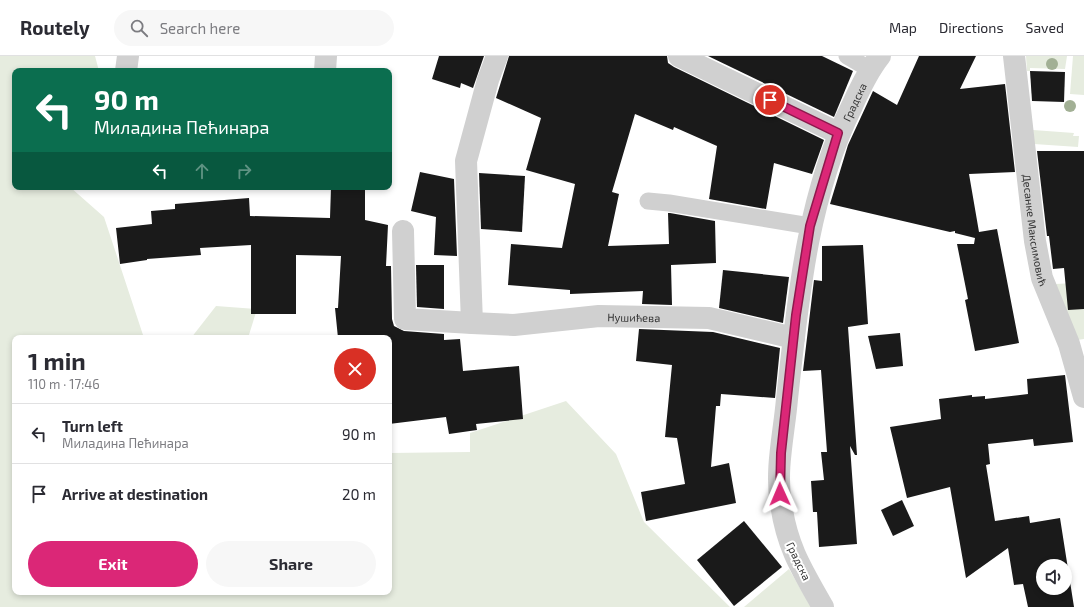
<!DOCTYPE html>
<meta charset="utf-8">
<style>
:root{--surface:#fff;--page:#f7f7f7;--text:#2b2b33;--muted:#7c7c81;--line:#e1e1e2;--accent:#db2777}
body{margin:0;font-family:"Exo 2",sans-serif;background:var(--page);color:var(--text);height:100vh;display:flex;flex-direction:column;font-size:15px;white-space:nowrap}
*{box-sizing:border-box;margin:0}
p{font-size:13px;color:var(--muted)}
.icon{flex:none;width:22px;height:22px;fill:none;stroke:currentColor;stroke-width:2;stroke-linecap:round;stroke-linejoin:round}
.map{position:relative;flex:1;overflow:hidden}
.side{position:absolute;left:12px;top:279px;width:380px;height:260px;display:flex;flex-direction:column;background:var(--surface);border-radius:8px;box-shadow:0 2px 6px #0003}
.side>*{flex:none}
.banner{position:absolute;left:12px;top:12px;width:380px;height:122px;border-radius:8px;box-shadow:0 2px 6px #0003;background:#0b6e4f;color:#fff;overflow:hidden}
.tools{position:absolute;left:1036px;top:503px;display:grid;gap:8px}
.tools a{display:grid;place-items:center;width:36px;height:36px;border-radius:50%;background:var(--surface);box-shadow:0 2px 6px #0003;font-size:20px}
.pin{position:absolute;display:grid;place-items:center;width:34px;height:34px;color:#fff;margin:-17px;border:2px solid #fff;border-radius:50%;box-shadow:0 1px 4px #0007}
.me{position:absolute;width:44px;margin:-22px;rotate:359deg;stroke-linejoin:round;filter:drop-shadow(0 0 3px #0008)}
.turn{display:flex;align-items:center;gap:14px;height:84px;padding:0 16px;font-size:18px}
.turn .icon{width:52px;height:52px;stroke-width:2.5}
.turn b{display:block;font-size:28px;line-height:34px}
.lanes{display:flex;align-items:center;height:38px;padding:0 16px;background:#0003;justify-content:center;gap:20px;direction:ltr}
.lanes .off{opacity:.35}
.round{display:grid;place-items:center;flex:none;width:42px;height:42px;border-radius:21px;background:var(--page)}
.overview{display:flex;align-items:center;justify-content:space-between;height:68px;padding:0 16px}
h1{font-size:24px;font-weight:700;line-height:30px}
.action{display:flex;gap:8px;margin-top:auto;padding:8px 16px}
.action a{flex:1;height:46px;border-radius:24px;background:var(--accent);color:#fff;font-size:16px;font-weight:700;line-height:46px;text-align:center}
.action a+a{background:var(--page);color:var(--text)}
ul{padding:0;list-style:none}
li{display:flex;align-items:center;gap:12px;height:60px;padding:0 16px;border-top:1px solid var(--line)}
li div{flex:1}
li b{display:block;font-size:15px}
li em{font-style:normal}
header{display:flex;align-items:center;gap:24px;box-sizing:border-box;height:56px;padding:0 20px;background:var(--surface);border-bottom:1px solid var(--line)}
header strong{font-size:19px}
nav{display:flex;gap:22px;margin-inline-start:auto;font-size:14px}
.search{width:280px;height:36px;background:var(--page);display:flex;align-items:center;gap:10px;box-sizing:border-box;padding:0 14px;border-radius:22px;color:var(--muted);font-size:15px}
.map>svg:first-child{display:block}
</style>
<header>
<strong>Routely</strong>
<div class="search"><svg class="icon" aria-label="search" viewBox="0 0 24 24"><circle cx="10" cy="10" r="6"/><path d="M15 15l6 6"/></svg>Search here</div>
<nav><a>Map</a><a>Directions</a><a>Saved</a></nav>
</header>
<div class="map">
<svg width="1084" height="551" viewBox="0 0 1084 551">
<rect width="100%" height="100%" fill="#fff"/>
<g fill="#e6ecdf">
<path d="M 0,0 L 95,0 L 99,15 L 15,15 L 15,131 L 70,131 L 104,161 L 144,282 L 15,282 L 15,536 L 389,536 L 389,397 L 470,396 L 470,377 L 566,345 L 616,398 L 644,466 L 730,551 L 0,551 Z"/>
<path d="M 1026,0 L 1067,0 L 1065,13 L 1030,12 L 1030,15 L 1027,15 Z"/>
<path d="M 1073,0 L 1084,0 L 1084,39 L 1070,38 Z"/>
<path d="M 1033,74 L 1074,77 L 1073,80 L 1079,80 L 1078,91 L 1034,88 Z"/>
<path d="M 1076,227 L 1084,251 L 1084,283 L 1077,284 C 1069,265 1065,246 1055,228 Z"/>
<path d="M 216,250 L 257,253 L 248,282 L 191,282 Z"/>
<path d="M 789,513 L 811,551 L 744,551 Z"/>
</g>
<g fill="#1a1a1a" fill-rule="evenodd">
<path d="M 439,0 L 484,0 L 473,32 L 461,27 L 460,32 L 432,23 Z"/>
<path d="M 509,0 L 667,0 L 668,7 L 674,11 L 824,84 L 812,118 L 774,107 L 766,153 L 709,143 L 717,90 L 674,71 L 673,74 L 635,58 L 612,136 L 619,138 L 608,190 L 669,188 L 668,157 L 670,157 L 715,165 L 716,207 L 671,209 L 672,249 L 642,248 L 643,235 L 570,238 L 570,234 L 508,229 L 511,188 L 562,192 L 575,128 L 526,114 L 541,62 L 496,42 Z"/>
<path d="M 708,0 L 822,0 L 853,15 L 834,61 Z"/>
<path d="M 919,0 L 976,0 L 960,33 L 1005,28 L 1015,116 L 969,118 L 979,176 L 997,173 L 1019,287 L 975,295 L 965,244 L 968,243 L 957,188 L 974,188 L 975,182 L 955,177 L 955,175 L 950,176 L 830,148 L 848,89 L 873,35 L 897,49 Z"/>
<path d="M 1030,15 L 1065,16 L 1064,46 L 1032,45 Z"/>
<path d="M 1037,95 L 1084,95 L 1084,253 L 1068,254 L 1064,212 L 1053,213 L 1049,180 L 1047,180 Z"/>
<path d="M 420,116 L 454,123 L 457,200 L 434,199 L 436,161 L 411,155 Z"/>
<path d="M 479,117 L 525,120 L 522,176 L 481,173 Z"/>
<path d="M 331,131 L 365,131 L 365,164 L 388,169 L 386,210 L 391,210 L 392,263 L 394,270 L 404,275 L 444,278 L 444,284 L 460,283 L 463,315 L 519,310 L 523,363 L 476,368 L 477,374 L 449,378 L 446,361 L 389,368 L 389,282 L 338,282 L 335,252 L 338,252 L 341,200 L 296,199 L 296,258 L 251,258 L 251,189 L 200,192 L 201,199 L 147,203 L 147,204 L 120,208 L 116,172 L 152,168 L 151,155 L 175,153 L 175,148 L 249,142 L 250,160 L 330,162 Z"/>
<path d="M 863,189 L 868,268 L 848,271 L 857,399 L 855,399 L 850,390 L 857,488 L 819,491 L 817,456 L 813,456 L 811,425 L 824,424 L 821,396 L 827,396 L 821,314 L 803,315 L 813,232 L 814,224 L 822,225 L 822,190 Z"/>
<path d="M 416,209 L 444,209 L 444,253 L 417,251 Z"/>
<path d="M 723,214 L 789,221 L 783,267 L 719,252 Z"/>
<path d="M 639,273 L 713,276 L 780,292 L 775,342 L 721,338 L 720,350 L 716,350 L 711,411 L 729,407 L 736,447 L 646,465 L 641,436 L 685,428 L 677,382 L 665,381 L 672,309 L 636,305 Z"/>
<path d="M 900,277 L 903,310 L 876,313 L 868,280 Z"/>
<path d="M 1065,319 L 1073,386 L 1034,390 L 1033,383 L 988,388 L 990,408 L 986,409 L 995,465 L 1029,460 L 1030,467 L 1060,462 L 1074,551 L 1028,551 L 1023,528 L 1014,529 L 1008,492 L 966,522 L 950,431 L 907,442 L 890,371 L 941,363 L 939,343 L 972,339 L 972,341 L 985,340 L 985,343 L 1028,338 L 1027,323 ZM 1043,510 L 1065,510 L 1065,532 L 1043,532 Z"/>
<path d="M 902,444 L 914,470 L 893,480 L 881,454 Z"/>
<path d="M 744,465 L 782,511 L 734,550 L 697,504 Z"/>
</g>
<g fill="none" stroke-linecap="round" stroke-linejoin="round">
<g stroke="#d0d0d0" stroke-width="17">
<path d="M 847,0 L 869,13"/>
<path d="M 648,145 L 669,147 L 810,170"/>
</g>
<g stroke="#d0d0d0" stroke-width="22">
<path id="s1" d="M 497,0 L 488,24 L 466,105 L 472,267 L 514,269 L 599,260 L 709,262 L 794,282"/>
<path d="M 679,0 L 838,77"/>
<path id="s2" d="M 1014,0 L 1035,185 L 1042,222 L 1069,288 L 1084,341"/>
<path d="M 126,15 L 128,0"/>
<path d="M 325,15 L 326,0"/>
<path d="M 403,175 L 405,263 L 472,267"/>
<path id="s3" d="M 823,551 C 802,514 787,491 781,448 C 775,414 784,378 787,343 C 798,243 807,141 852,50 C 860,32 868,15 880,0"/>
</g>
</g>
<g fill="#a2b095">
<circle cx="1052" cy="8" r="6"/>
<circle cx="1070" cy="50" r="6"/>
</g>
<g fill="none" stroke-linecap="round" stroke-linejoin="round">
<defs>
<path id="route" d="M 770,44 L 838,77 L 810,170 L 796,259 L 781,397 L 780,438"/>
</defs>
<use href="#route" stroke="#8e194d" stroke-width="10"/>
<use href="#route" stroke="#db2777" stroke-width="7"/>
</g>
<g text-anchor="middle" dominant-baseline="central" stroke-width="4" stroke-linejoin="round" paint-order="stroke">
<g font-size="11" fill="#333" stroke="#fff">
<text stroke="none"><textPath href="#s3" startOffset="524">Градска</textPath></text>
<text stroke="none"><textPath href="#s2" startOffset="175">Десанке Максимовић</textPath></text>
<text stroke="none"><textPath href="#s1" startOffset="434">Нушићева</textPath></text>
<text transform="translate(799 505) rotate(64)">Градска</text>
</g>
</g>
</svg>
<div class="tools">
<a><svg class="icon" aria-label="sound" viewBox="0 0 24 24"><path d="M4 9h4l5-4v14l-5-4H4zM17 9q2 3 0 6"/></svg></a>
</div>
<div class="pin" style="left:770px;top:44px;background:#d93025"><svg class="icon" aria-label="arrive" viewBox="0 0 24 24"><path d="M6 21V4h12l-3 4 3 4H6"/></svg></div>
<svg class="me" style="left:780px;top:438px" viewBox="-20 -20 40 40"><path d="M0-17L14 15 0 8-14 15z" fill="#db2777" stroke="#fff" stroke-width="4"/></svg>
<div class="banner">
<div class="turn"><svg class="icon" aria-label="left" viewBox="0 0 24 24"><path d="M17 20v-9H6M10 6l-5 5 5 5"/></svg><div><b>90 m</b>Миладина Пећинара</div></div>
<div class="lanes"><svg class="icon" aria-label="left" viewBox="0 0 24 24"><path d="M17 20v-9H6M10 6l-5 5 5 5"/></svg><svg class="icon off" aria-label="ahead" viewBox="0 0 24 24"><path d="M12 20V5M6 11l6-6 6 6"/></svg><svg class="icon off" aria-label="right" viewBox="0 0 24 24"><path d="M7 20v-9h11M14 6l5 5-5 5"/></svg></div>
</div>
<section class="side">
<div class="overview"><div><h1>1 min</h1><p>110 m · 17:46</p></div><a class="round" style="background:#d93025;color:#fff"><svg class="icon" aria-label="close" viewBox="0 0 24 24"><path d="M6 6l12 12M18 6L6 18"/></svg></a></div>
<ul>
<li><svg class="icon" aria-label="left" viewBox="0 0 24 24"><path d="M17 20v-9H6M10 6l-5 5 5 5"/></svg><div><b>Turn left</b><p>Миладина Пећинара</p></div><em>90 m</em></li>
<li><svg class="icon" aria-label="arrive" viewBox="0 0 24 24"><path d="M6 21V4h12l-3 4 3 4H6"/></svg><div><b>Arrive at destination</b></div><em>20 m</em></li>
</ul>
<div class="action"><a>Exit</a><a>Share</a></div>
</section>
</div>
